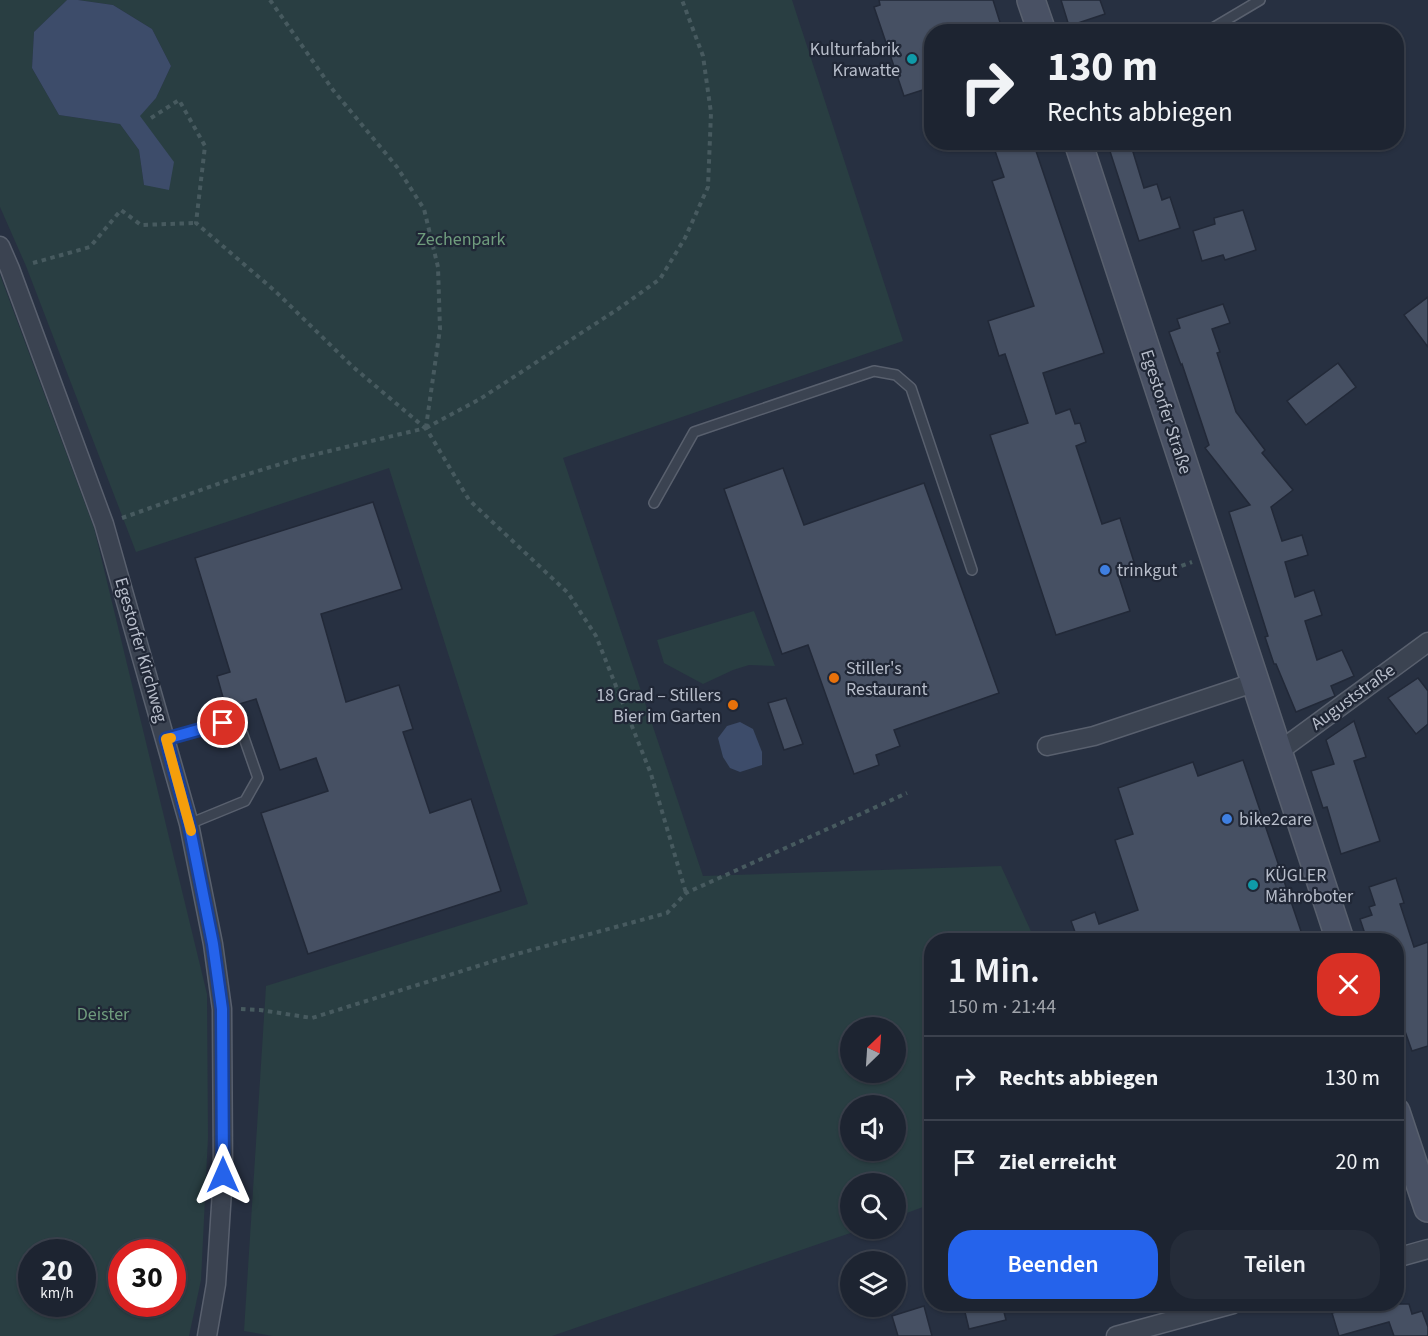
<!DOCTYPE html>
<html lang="de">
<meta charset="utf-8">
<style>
:root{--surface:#1d2431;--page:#252c39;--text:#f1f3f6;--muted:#a0a4ab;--line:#3b414d;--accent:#2563eb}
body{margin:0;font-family:"Source Sans 3",sans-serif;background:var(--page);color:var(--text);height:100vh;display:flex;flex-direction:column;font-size:22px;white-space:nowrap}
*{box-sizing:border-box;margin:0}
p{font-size:20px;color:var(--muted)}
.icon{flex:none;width:33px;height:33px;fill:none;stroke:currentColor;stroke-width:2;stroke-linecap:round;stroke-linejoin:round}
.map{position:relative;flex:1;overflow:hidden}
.sheet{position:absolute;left:924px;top:933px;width:480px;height:378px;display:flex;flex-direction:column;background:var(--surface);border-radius:24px;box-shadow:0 2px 4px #0004,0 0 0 2px var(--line)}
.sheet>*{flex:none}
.top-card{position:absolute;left:924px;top:24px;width:480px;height:126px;border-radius:24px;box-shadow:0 2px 4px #0004,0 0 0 2px var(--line);background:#1d2431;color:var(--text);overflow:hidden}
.needle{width:39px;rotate:25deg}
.fabs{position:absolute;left:840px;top:1017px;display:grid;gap:12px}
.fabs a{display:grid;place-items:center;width:66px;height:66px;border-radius:50%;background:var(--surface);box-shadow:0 2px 4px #0004,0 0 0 2px var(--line);font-size:30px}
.speed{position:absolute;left:18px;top:1239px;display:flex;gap:12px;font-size:30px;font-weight:700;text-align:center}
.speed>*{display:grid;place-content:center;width:78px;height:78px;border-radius:50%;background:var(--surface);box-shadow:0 2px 4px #0004,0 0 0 2px var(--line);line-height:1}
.speed small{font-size:15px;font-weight:400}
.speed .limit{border:9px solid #d22;background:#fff;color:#111}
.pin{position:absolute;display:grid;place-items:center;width:51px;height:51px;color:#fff;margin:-26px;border:3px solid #fff;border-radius:50%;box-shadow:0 2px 6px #0007}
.me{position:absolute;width:66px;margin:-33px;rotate:0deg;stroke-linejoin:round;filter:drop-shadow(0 0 4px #0008)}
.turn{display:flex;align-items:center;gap:21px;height:126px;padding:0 24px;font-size:27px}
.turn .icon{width:78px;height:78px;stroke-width:2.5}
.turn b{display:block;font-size:42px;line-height:51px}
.round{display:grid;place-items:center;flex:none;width:63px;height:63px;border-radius:24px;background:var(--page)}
.headline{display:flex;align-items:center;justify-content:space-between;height:102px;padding:0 24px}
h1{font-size:36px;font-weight:600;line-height:45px}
.primary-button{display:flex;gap:12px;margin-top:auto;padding:12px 24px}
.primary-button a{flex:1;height:69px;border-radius:24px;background:var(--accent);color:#fff;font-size:24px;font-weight:600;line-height:69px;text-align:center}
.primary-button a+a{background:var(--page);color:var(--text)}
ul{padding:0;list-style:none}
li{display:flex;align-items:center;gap:18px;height:84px;padding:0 24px;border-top:2px solid var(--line)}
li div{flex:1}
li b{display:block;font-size:22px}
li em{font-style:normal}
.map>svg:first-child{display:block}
</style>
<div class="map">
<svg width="1428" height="1336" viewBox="0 0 1428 1336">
<rect width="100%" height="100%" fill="#273041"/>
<g fill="#293e42" fill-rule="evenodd">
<path d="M 0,0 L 67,0 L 34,32 L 32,68 L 59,115 L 120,124 L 139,150 L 144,185 L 155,138 L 139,116 L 156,98 L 171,66 L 152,29 L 113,5 L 78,0 L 792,0 L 903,341 L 563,458 L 703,876 L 1001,866 L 1035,940 L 932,940 L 931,1204 L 896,1217 L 896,1184 L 850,1184 L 850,1228 L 862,1229 L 552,1336 L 273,1336 L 244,1331 L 266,986 L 528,904 L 389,468 L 136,552 L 26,266 L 0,207 ZM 850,1028 L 896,1028 L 896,1072 L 850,1072 ZM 850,1106 L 896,1106 L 896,1150 L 850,1150 Z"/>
<path d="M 0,275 L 94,528 L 207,994 L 208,1137 L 201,1280 L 189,1336 L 0,1336 ZM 32,1252 L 82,1252 L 82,1304 L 32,1304 ZM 122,1252 L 172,1252 L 172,1304 L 122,1304 Z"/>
<path d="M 754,611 L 775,666 L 749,665 L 733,670 L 703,684 L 664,663 L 657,640 Z"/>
</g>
<g fill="#3d4c6a">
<path d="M 67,0 L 78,0 L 113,5 L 152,29 L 171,66 L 156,98 L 140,116 L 174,162 L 169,190 L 144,185 L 139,150 L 120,124 L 59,115 L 32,68 L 34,32 Z"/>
<path d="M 740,722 L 753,729 L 762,752 L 762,765 L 740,772 L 730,768 L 723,757 L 718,738 L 727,726 Z"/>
</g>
<g fill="#465063" stroke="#222938" stroke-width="1.5">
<path d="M 879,0 L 993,0 L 1003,32 L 932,32 L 932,87 L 904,96 L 874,7 L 880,5 Z"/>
<path d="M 1061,0 L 1100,0 L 1105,14 L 1069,26 Z"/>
<path d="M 992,142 L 1033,142 L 1104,353 L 1043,373 L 1056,414 L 1070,409 L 1075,424 L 1080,423 L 1086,442 L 1076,446 L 1102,524 L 1120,518 L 1135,565 L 1117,571 L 1130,611 L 1056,635 L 990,435 L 1028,423 L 1005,354 L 999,356 L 988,321 L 1034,306 L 992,181 L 1004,177 Z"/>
<path d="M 1107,142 L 1130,142 L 1144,188 L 1157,184 L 1162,200 L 1170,197 L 1180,228 L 1139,241 Z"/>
<path d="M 1243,210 L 1256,250 L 1225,260 L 1223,255 L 1202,261 L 1193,231 L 1215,224 L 1214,218 Z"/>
<path d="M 1428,297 L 1428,347 L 1404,315 Z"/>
<path d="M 1223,304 L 1230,323 L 1212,329 L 1220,352 L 1217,353 L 1236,412 L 1265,450 L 1262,453 L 1293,490 L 1271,507 L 1282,541 L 1302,535 L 1308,555 L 1285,562 L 1295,597 L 1314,590 L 1322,615 L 1305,621 L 1317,660 L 1342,650 L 1354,676 L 1331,686 L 1335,696 L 1296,712 L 1276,664 L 1274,664 L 1265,637 L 1268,636 L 1229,512 L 1250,505 L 1205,448 L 1209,445 L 1182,364 L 1181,365 L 1169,332 L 1180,328 L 1177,319 Z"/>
<path d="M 1338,363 L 1356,387 L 1306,425 L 1287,401 Z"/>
<path d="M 783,468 L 804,525 L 924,483 L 999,693 L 894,730 L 900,746 L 876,755 L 879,765 L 854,774 L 808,645 L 782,654 L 724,489 Z"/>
<path d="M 373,502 L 402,589 L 321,614 L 346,702 L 399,685 L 413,729 L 403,732 L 430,813 L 471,799 L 501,891 L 308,954 L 261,813 L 328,791 L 316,758 L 280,770 L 256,699 L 226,708 L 217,676 L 230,672 L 195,558 Z"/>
<path d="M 1418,678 L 1428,691 L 1428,724 L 1416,734 L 1388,698 Z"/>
<path d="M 786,698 L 803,744 L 784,750 L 768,703 Z"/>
<path d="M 1354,721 L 1366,757 L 1354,761 L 1380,841 L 1341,854 L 1327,807 L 1323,808 L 1311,771 L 1334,764 L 1326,740 Z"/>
<path d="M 1243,760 L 1304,940 L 1059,940 L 1058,937 L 1075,932 L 1071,921 L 1095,912 L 1099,924 L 1138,910 L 1115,840 L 1133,834 L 1118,788 L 1193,762 L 1198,776 Z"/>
<path d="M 1396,878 L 1404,903 L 1400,904 L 1414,947 L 1428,942 L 1428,1046 L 1412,1051 L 1396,1006 L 1396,940 L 1367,940 L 1360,919 L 1372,915 L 1369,907 L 1375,905 L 1369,887 Z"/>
<path d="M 963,1304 L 1002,1304 L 1006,1320 L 969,1329 Z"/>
<path d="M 1363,1304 L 1409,1304 L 1412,1314 L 1422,1311 L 1428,1327 L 1428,1336 L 1394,1336 L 1389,1322 L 1339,1336 L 1332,1313 Z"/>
<path d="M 924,1306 L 932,1336 L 898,1336 L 892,1316 Z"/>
</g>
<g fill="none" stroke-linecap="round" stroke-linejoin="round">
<defs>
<g id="service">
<path d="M 1206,32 L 1260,0"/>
<path d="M 654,503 L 694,432 L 874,371 L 896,375 L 911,388 L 972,570"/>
<path d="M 166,739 L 223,723 L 242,732 L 258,778 L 245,801 L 189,824"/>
</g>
<g id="minor">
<path d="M 0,246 L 10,269 L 104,524 L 189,824 L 213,944 L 222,1009 L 223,1175 L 216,1284 L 207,1336"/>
<path d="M 1047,746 L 1094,736 L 1256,682"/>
<path d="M 1278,752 L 1428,642"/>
<path d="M 1396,1258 L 1428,1249"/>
<path d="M 1116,1336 L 1233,1304"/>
</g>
<g id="secondary">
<path d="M 1031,0 L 1042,32"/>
<path d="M 1078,142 L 1340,940"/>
<path d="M 1396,1112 L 1428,1208"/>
</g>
</defs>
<use href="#service" stroke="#59606e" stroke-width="12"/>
<use href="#minor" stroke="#59606e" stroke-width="21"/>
<use href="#secondary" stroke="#59606e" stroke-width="30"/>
<g stroke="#475a5f" stroke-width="4" stroke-dasharray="4.5 4.5" stroke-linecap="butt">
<path d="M 270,0 L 333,90 L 397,167 L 424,209 L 438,267 L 440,329 L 426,427"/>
<path d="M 151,118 L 179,100 L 205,146 L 196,223 L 275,291 L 352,366 L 425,428"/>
<path d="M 33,263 L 90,247 L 121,210 L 141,225 L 196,223"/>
<path d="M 426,428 L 480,399 L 618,309 L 660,279 L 685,238 L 708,187 L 711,113 L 703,56 L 682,0"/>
<path d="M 122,518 L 235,478 L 300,458 L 426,428 L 469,500 L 568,593 L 596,636 L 651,774 L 686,893"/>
<path d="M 1156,575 L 1192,562"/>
<path d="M 241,1009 L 260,1010 L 312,1018 L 513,955 L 667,913 L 686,893 L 907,793"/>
</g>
<use href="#service" stroke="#3b4351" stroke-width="9"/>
<use href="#minor" stroke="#3b4351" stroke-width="18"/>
<use href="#secondary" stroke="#495164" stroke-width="27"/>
</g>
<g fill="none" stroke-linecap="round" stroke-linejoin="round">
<defs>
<path id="route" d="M 223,723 L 166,739 L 189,824 L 213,944 L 222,1009 L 223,1175"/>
</defs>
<use href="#route" stroke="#184099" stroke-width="15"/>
<use href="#route" stroke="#2563eb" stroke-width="10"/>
<path stroke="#f59e0b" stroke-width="10" d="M 171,738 L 166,739 L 191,831"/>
</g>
<g fill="#0f9aa8" stroke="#202736" stroke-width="2">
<circle cx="912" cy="59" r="6"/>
<circle cx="1253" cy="885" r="6"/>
</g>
<g fill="#3f7fe0" stroke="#202736" stroke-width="2">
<circle cx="1105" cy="570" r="6"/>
<circle cx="1227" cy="819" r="6"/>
</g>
<g fill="#e8710a" stroke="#202736" stroke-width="2">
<circle cx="834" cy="678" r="6"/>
<circle cx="733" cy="705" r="6"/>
</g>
<g text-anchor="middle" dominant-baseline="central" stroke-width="4.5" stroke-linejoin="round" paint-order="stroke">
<g font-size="18" fill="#b8becb" stroke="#202736" text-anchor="start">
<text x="900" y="49" text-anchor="end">Kulturfabrik<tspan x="900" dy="21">Krawatte</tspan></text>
<text x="1117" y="570">trinkgut</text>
<text x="846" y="668">Stiller's<tspan x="846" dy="21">Restaurant</tspan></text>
<text x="721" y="695" text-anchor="end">18 Grad – Stillers<tspan x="721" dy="21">Bier im Garten</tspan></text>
<text x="1239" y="819">bike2care</text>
<text x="1265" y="875">KÜGLER<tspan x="1265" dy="21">Mähroboter</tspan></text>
</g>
<g font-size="18" fill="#6f9c7d" stroke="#202736">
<text x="461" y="239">Zechenpark</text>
<text x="103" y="1014">Deister</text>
</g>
<g font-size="18" fill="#b8becb" stroke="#202736">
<text transform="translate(1166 412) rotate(72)">Egestorfer Straße</text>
<text transform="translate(141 650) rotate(74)">Egestorfer Kirchweg</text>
<text transform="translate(1353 697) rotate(-36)">Auguststraße</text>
</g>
</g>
</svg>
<div class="fabs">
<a><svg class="needle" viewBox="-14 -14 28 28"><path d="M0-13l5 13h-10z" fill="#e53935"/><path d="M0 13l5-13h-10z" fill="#a0a4ab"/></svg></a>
<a><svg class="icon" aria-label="sound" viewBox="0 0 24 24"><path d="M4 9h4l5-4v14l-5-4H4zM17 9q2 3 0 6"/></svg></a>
<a><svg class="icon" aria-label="search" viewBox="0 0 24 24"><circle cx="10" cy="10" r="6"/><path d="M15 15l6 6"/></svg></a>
<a><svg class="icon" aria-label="layers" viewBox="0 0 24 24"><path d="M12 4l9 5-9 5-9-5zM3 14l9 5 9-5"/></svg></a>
</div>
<div class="speed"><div>20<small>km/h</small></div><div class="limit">30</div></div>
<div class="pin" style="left:223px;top:723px;background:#d93025"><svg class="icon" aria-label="arrive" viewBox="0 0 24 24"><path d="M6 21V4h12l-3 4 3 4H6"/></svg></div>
<svg class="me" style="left:223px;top:1175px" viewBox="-20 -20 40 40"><path d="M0-17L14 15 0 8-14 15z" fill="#2563eb" stroke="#fff" stroke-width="4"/></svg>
<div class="top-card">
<div class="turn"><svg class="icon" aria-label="right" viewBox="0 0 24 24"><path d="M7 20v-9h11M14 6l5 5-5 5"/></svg><div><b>130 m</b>Rechts abbiegen</div></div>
</div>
<section class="sheet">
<div class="headline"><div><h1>1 Min.</h1><p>150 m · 21:44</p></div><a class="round" style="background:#d93025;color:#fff"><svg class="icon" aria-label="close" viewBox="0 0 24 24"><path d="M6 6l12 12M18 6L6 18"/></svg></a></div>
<ul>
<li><svg class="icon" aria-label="right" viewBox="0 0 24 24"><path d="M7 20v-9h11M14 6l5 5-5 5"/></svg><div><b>Rechts abbiegen</b></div><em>130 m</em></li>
<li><svg class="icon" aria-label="arrive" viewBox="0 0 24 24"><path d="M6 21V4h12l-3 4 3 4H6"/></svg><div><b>Ziel erreicht</b></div><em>20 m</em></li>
</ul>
<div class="primary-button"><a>Beenden</a><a>Teilen</a></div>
</section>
</div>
